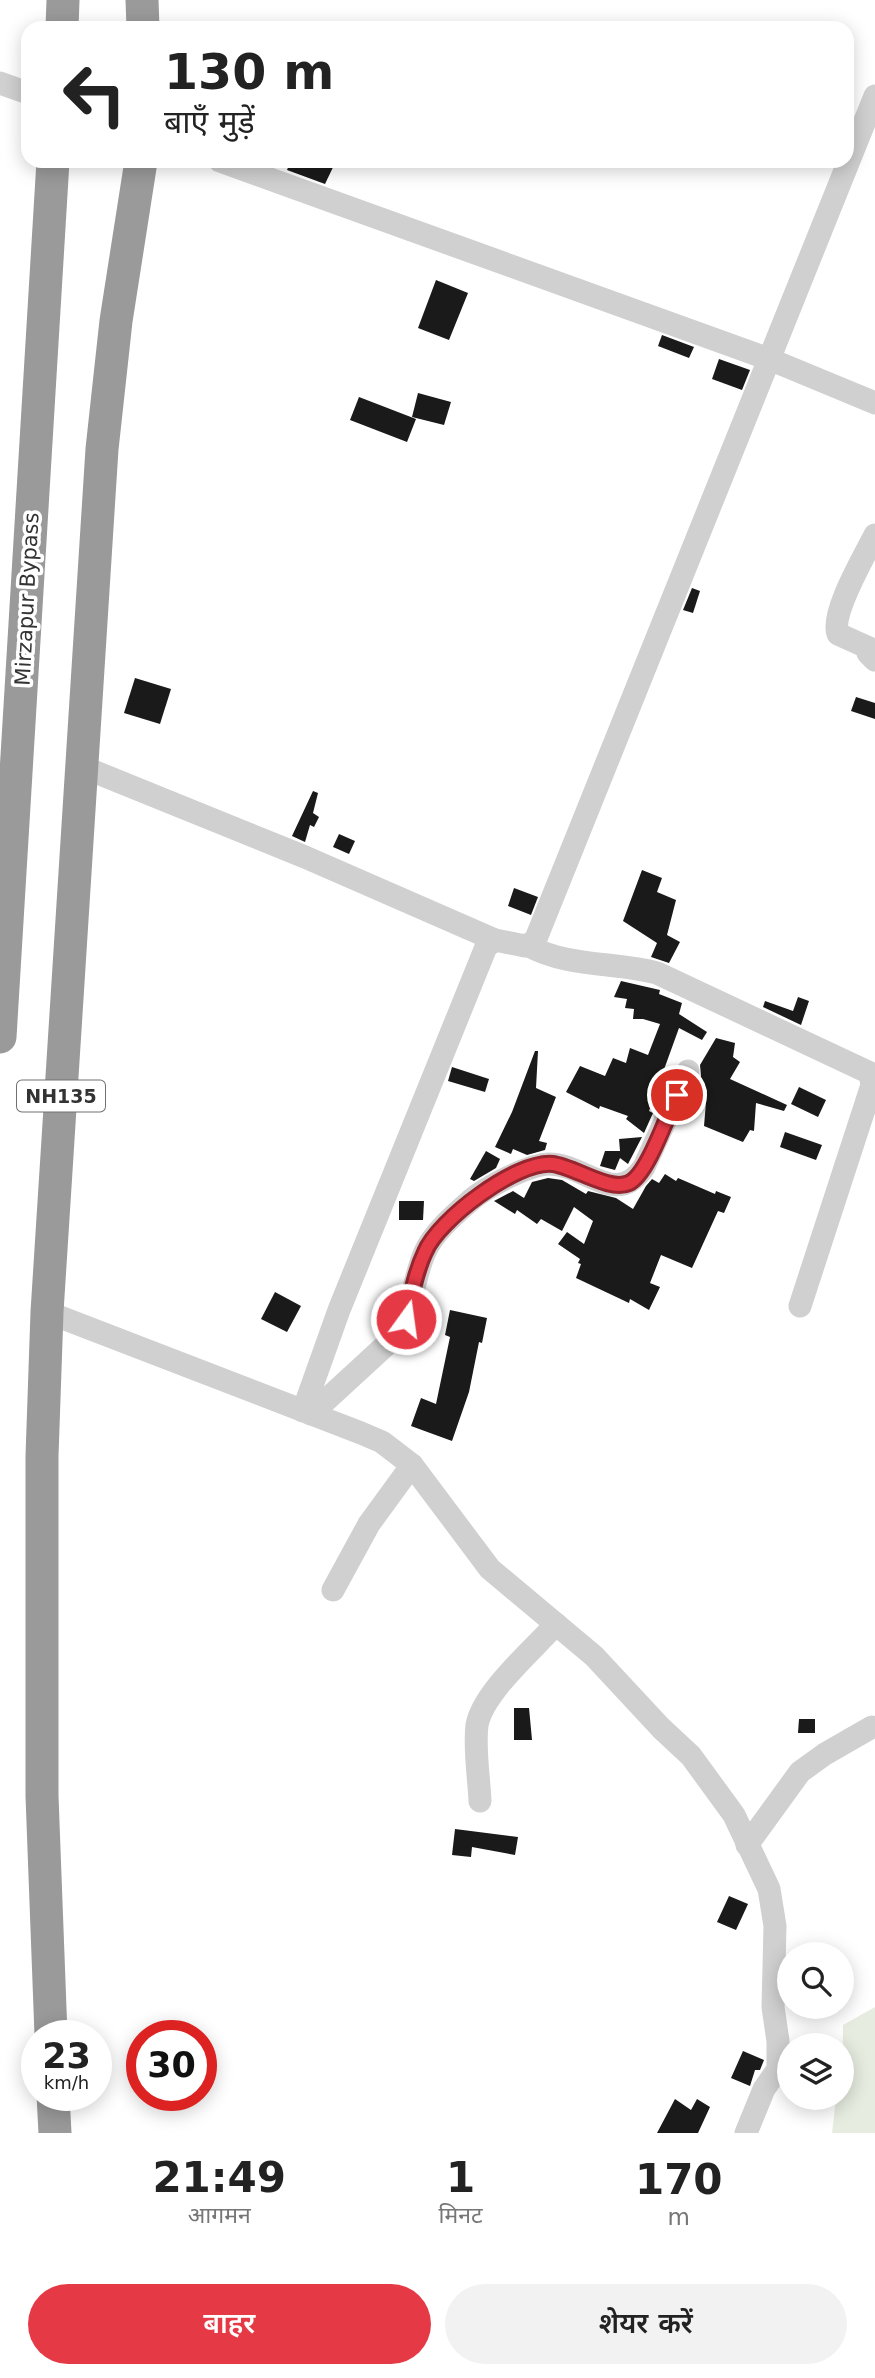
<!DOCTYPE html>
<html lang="hi">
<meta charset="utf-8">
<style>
:root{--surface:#fff;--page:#f2f2f2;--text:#222;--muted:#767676;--accent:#e63946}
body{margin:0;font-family:"DejaVu Sans","Noto Sans Devanagari",sans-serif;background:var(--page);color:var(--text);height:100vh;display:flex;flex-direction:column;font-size:26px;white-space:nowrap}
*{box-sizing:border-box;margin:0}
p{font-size:23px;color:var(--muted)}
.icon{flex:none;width:38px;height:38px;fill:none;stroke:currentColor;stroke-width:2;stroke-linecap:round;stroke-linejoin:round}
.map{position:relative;height:2133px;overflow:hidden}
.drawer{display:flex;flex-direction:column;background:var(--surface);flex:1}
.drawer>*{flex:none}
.banner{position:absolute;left:21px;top:21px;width:833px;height:147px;border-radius:21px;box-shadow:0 4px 18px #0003;background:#fff;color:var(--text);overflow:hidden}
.tools{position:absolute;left:777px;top:1942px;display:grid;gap:14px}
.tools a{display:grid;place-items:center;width:77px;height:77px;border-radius:50%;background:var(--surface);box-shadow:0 4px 18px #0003;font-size:35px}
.speed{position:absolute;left:21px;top:2020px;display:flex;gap:14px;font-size:35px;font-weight:700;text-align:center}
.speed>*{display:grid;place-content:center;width:91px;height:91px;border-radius:50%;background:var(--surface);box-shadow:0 4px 18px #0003;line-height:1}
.speed small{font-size:18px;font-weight:400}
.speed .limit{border:10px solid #d22;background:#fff;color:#111}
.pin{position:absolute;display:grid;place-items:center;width:60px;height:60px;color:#fff;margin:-30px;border:4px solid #fff;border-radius:50%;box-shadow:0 2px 7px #0007}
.me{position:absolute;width:77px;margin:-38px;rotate:14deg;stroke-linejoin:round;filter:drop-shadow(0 0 5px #0008)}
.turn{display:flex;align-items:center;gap:24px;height:147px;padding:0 28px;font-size:32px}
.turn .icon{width:91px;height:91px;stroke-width:2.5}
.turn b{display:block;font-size:49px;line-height:60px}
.eta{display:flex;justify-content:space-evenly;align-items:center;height:119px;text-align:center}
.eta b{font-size:42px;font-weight:600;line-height:49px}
.cta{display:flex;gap:14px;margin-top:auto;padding:14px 28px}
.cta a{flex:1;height:80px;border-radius:42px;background:var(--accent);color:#fff;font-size:28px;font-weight:600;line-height:80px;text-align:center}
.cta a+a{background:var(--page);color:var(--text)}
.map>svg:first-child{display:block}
</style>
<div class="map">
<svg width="875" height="2133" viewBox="0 0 875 2133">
<rect width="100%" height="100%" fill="#fff"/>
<path fill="#e6ecdf" d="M 875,2007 L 875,2133 L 832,2133 L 836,2098 L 842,2098 L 843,2025 Z"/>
<g fill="#1a1a1a">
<path d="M 291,161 L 336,161 L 325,184 L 287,170 Z"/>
<path d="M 436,280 L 468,293 L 449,340 L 418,328 Z"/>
<path d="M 662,335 L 694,347 L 689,358 L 658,346 Z"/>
<path d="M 719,359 L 750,370 L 742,390 L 712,379 Z"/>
<path d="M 418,393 L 451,402 L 444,425 L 412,417 Z"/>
<path d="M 359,397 L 416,419 L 407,442 L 350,420 Z"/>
<path d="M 692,588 L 700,591 L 693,613 L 683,610 Z"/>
<path d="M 135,678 L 171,689 L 160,724 L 124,713 Z"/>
<path d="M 856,697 L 875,703 L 875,719 L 851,711 Z"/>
<path d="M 313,791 L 318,793 L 313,813 L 319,817 L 314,827 L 310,825 L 305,842 L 292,836 Z"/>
<path d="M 339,834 L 355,841 L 349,854 L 333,847 Z"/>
<path d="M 642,870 L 662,878 L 657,892 L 676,900 L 667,935 L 680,942 L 669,963 L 651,957 L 657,943 L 623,921 Z"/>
<path d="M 514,888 L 538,897 L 531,915 L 508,906 Z"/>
<path d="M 621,981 L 660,990 L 659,994 L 682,1003 L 679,1014 L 707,1032 L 702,1040 L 679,1028 L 649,1111 L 653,1113 L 644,1133 L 626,1119 L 628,1116 L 600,1106 L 599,1109 L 566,1092 L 580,1066 L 605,1076 L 613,1058 L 626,1063 L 630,1048 L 648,1055 L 660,1024 L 643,1019 L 633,1019 L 634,1009 L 625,1008 L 627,999 L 614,997 Z"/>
<path d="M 798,997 L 809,1001 L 801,1025 L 763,1007 L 765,1001 L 793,1011 Z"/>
<path d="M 716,1038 L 735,1043 L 733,1057 L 740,1062 L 730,1079 L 787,1105 L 784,1111 L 756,1103 L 754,1131 L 750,1130 L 743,1142 L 704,1126 L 707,1090 L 697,1086 L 701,1076 L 700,1065 Z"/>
<path d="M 535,1051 L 538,1051 L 536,1088 L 556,1097 L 539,1141 L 547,1143 L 545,1150 L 527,1155 L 513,1149 L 511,1154 L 495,1147 L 512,1112 Z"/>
<path d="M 452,1067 L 489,1079 L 485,1092 L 448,1081 Z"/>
<path d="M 799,1087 L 826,1100 L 818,1117 L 791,1104 Z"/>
<path d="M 785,1132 L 822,1145 L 816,1160 L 780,1147 Z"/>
<path d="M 642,1137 L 628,1164 L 620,1158 L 615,1170 L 600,1166 L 605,1151 L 620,1151 L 619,1139 Z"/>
<path d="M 486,1151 L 500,1159 L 496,1168 L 474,1181 L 470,1179 Z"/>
<path d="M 665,1174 L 676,1181 L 678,1178 L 715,1194 L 716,1191 L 731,1197 L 724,1213 L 718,1211 L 692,1268 L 661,1255 L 650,1283 L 660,1287 L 649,1310 L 630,1299 L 629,1303 L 576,1278 L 581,1264 L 578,1263 L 580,1259 L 558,1244 L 567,1232 L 584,1244 L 593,1221 L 574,1207 L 562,1231 L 541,1219 L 537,1224 L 517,1210 L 515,1214 L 494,1201 L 513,1191 L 524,1198 L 532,1182 L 548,1178 L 562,1180 L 586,1194 L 588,1191 L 616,1198 L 633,1209 L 646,1186 L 652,1179 L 659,1183 Z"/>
<path d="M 399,1201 L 424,1201 L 423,1220 L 399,1220 Z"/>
<path d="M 275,1292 L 301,1306 L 287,1332 L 261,1319 Z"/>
<path d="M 450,1310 L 487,1318 L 482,1343 L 479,1342 L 469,1392 L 452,1441 L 411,1426 L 421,1398 L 436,1404 L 450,1337 L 445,1335 Z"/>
<path d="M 514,1708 L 529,1708 L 532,1740 L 514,1740 Z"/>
<path d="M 799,1719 L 815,1719 L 815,1733 L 798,1733 Z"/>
<path d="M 455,1829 L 518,1837 L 515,1855 L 472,1847 L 471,1857 L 452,1855 Z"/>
<path d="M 729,1896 L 748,1904 L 736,1930 L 717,1922 Z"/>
<path d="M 743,2051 L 764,2060 L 760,2070 L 755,2070 L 750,2086 L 731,2078 Z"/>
<path d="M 675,2099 L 691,2110 L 697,2099 L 710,2107 L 698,2133 L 657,2133 Z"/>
</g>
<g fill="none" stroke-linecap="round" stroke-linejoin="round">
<g stroke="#d0d0d0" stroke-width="23">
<path d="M 0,83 L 28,93"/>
<path d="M 220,161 L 769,359 L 875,403"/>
<path d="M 875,535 C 865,555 830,614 838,634 L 869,648 L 868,653 L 875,660"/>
<path d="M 88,769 L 305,857 L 495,940"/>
<path d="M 529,946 C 567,967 616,962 657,973 L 870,1073 L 872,1085 L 800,1306"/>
<path d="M 47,1312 L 361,1433 L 382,1442 L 412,1465 L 490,1569 L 594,1656 L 661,1728 L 691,1756 L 734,1815 L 769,1889 L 775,1926 L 773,2007 L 778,2041 L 778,2069 L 764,2089 L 746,2133"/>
<path d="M 303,1411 L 339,1310 L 486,947 L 495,940 L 525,946 L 535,941 L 875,96"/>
<path d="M 311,1414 L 398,1334 C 413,1310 413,1278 425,1252 C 433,1233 455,1214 471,1200 C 486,1187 528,1165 548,1164 C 585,1163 616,1209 644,1167 L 688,1071"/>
<path d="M 333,1590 L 369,1524 L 412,1465"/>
<path d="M 480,1801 C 479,1777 474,1749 477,1725 C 483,1692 533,1650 556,1624"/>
<path d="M 747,1845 L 800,1772 L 825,1754 L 872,1727"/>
</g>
<g stroke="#9a9a9a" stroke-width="33">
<path d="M 142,0 L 143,28"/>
<path d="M 62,28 L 63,0"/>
<path d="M 0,1037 L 53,161"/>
<path d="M 51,2035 L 42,1796 L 42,1456 L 47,1312 L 102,449 L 116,321 L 141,161"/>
<path d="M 53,2095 L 55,2133"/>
</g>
</g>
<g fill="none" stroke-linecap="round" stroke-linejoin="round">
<defs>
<path id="route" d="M 406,1319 C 411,1297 415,1273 425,1252 C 438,1220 517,1160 553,1164 C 575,1167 610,1192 629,1183 C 648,1174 667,1115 677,1095"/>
</defs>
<use href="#route" stroke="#96252e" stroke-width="18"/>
<use href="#route" stroke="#e63946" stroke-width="12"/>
</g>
<g text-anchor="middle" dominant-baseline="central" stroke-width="7" stroke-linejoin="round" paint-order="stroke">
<rect fill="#fff" stroke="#707070" stroke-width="2" x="17" y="1080.5" width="88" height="31" rx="5"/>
<g font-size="19" font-weight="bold" fill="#333">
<text x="61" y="1096">NH135</text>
</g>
<g font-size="21" fill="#333" stroke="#fff">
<text transform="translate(27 599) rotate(-87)">Mirzapur Bypass</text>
</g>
</g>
</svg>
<div class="tools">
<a><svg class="icon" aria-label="search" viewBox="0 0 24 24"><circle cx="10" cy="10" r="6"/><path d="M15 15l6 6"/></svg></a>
<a><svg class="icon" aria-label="layers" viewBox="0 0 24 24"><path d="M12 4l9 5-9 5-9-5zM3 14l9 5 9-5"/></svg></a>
</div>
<div class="speed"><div>23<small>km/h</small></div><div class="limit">30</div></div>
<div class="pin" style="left:677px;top:1095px;background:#d93025"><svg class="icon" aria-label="arrive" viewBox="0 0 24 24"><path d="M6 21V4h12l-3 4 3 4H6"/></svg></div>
<svg class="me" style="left:406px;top:1319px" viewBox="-20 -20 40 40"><circle r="17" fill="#e63946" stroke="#fff" stroke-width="3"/><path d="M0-11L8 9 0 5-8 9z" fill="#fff"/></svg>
<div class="banner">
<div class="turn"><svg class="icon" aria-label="left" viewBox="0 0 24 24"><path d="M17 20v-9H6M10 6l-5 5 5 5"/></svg><div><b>130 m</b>बाएँ मुड़ें</div></div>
</div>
</div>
<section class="drawer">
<div class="eta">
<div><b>21:49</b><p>आगमन</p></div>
<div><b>1</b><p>मिनट</p></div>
<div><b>170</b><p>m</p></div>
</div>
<div class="cta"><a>बाहर</a><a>शेयर करें</a></div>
</section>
